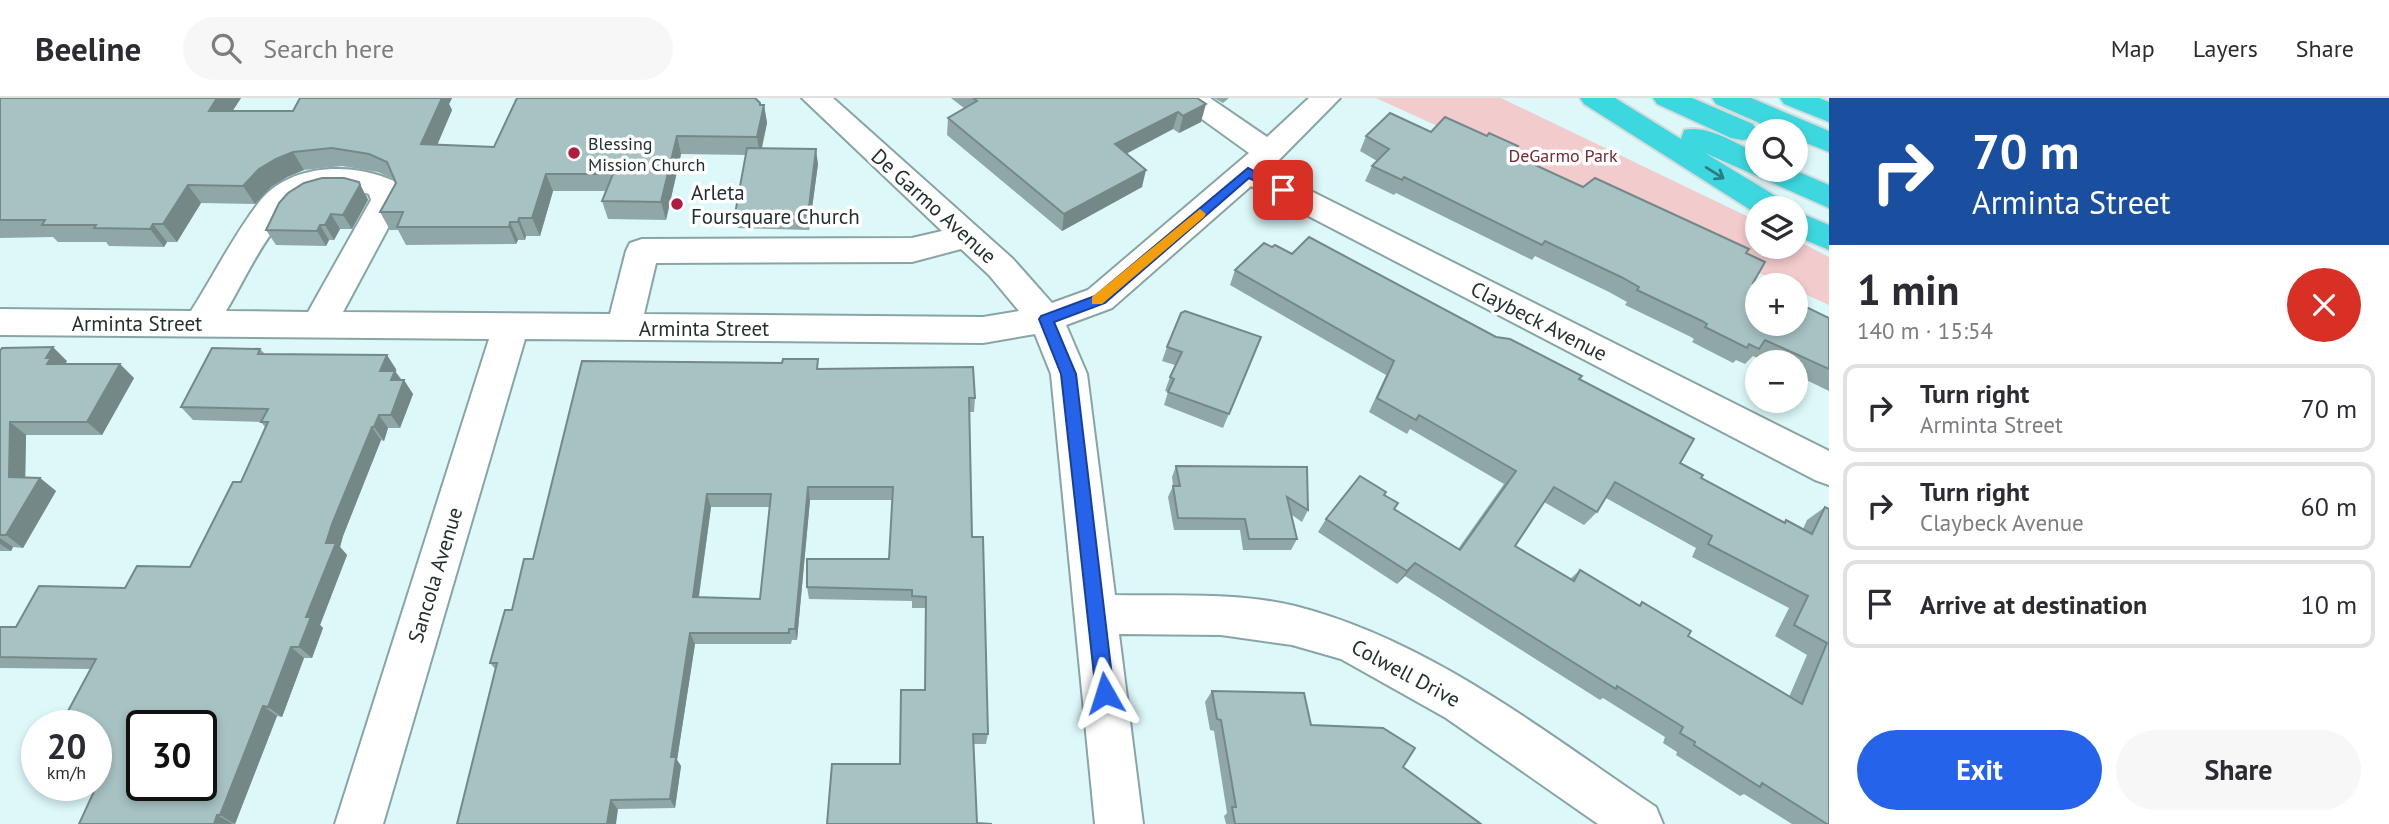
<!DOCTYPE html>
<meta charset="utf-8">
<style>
:root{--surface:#fff;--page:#f7f7f7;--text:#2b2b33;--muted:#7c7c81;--line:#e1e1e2;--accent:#2563eb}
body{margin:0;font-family:"PT Sans",sans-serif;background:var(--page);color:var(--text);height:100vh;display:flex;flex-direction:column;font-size:26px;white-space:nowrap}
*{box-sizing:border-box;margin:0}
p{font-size:23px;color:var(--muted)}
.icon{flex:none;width:38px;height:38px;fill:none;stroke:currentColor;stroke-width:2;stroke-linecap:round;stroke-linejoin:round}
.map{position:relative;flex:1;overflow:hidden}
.panel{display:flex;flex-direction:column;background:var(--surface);width:560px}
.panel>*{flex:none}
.guide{background:#1a4fa0;color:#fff;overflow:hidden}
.buttons{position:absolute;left:1745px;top:21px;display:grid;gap:14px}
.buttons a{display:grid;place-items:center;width:63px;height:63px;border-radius:50%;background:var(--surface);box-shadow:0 4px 10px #0003;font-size:35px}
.speed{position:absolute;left:21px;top:612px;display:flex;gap:14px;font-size:35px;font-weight:700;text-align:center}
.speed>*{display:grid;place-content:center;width:91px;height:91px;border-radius:50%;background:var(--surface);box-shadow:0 4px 10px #0003;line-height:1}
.speed small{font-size:18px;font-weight:400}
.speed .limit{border:4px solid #111;border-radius:10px;background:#fff;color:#111}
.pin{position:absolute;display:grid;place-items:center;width:60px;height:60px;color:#fff;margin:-30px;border-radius:14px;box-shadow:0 4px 10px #0006}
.me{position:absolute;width:77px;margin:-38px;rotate:354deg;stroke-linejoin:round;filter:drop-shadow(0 0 5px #0008)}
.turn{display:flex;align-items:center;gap:24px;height:147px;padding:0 28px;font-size:32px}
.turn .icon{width:91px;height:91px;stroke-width:2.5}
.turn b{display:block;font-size:49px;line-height:60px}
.round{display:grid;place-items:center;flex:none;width:74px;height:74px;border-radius:37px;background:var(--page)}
.headline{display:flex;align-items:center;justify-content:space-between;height:119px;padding:0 28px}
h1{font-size:42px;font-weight:600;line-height:52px}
.cta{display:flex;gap:14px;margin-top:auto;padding:14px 28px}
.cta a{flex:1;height:80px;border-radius:42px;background:var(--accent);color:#fff;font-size:28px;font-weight:600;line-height:80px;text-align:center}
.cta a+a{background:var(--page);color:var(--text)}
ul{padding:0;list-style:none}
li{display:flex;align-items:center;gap:21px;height:88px;margin:0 14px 10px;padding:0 14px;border:4px solid var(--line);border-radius:14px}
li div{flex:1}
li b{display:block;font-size:26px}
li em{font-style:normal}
header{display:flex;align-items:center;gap:42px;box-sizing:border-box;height:98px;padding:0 35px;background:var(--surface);border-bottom:2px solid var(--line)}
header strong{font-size:33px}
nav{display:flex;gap:38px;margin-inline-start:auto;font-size:24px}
.search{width:490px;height:63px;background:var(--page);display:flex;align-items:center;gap:18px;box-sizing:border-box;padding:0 24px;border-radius:38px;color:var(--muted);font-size:26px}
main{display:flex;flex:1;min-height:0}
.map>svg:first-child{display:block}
</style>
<header>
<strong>Beeline</strong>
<div class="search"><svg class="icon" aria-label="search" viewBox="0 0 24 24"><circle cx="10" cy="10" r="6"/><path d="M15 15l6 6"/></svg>Search here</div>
<nav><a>Map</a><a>Layers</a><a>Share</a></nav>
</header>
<main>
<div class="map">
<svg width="1829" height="726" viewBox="0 0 1829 726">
<rect width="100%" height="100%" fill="#dcf8f9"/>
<path fill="#f2cbcd" d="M 1376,0 L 1501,0 L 1757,123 L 1757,149 L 1796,149 L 1796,142 L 1829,159 L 1829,207 L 1796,192 L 1796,187 L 1786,187 Z"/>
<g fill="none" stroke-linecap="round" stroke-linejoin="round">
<defs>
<path id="minor" d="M 802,0 L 833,0 L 1013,161 L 1052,205 L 1088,192 L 1249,55 L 1181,6 L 1177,0 L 1210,0 L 1267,39 L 1309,0 L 1340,0 L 1269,72 L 1829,353 L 1829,387 L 1815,382 L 1251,88 L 1112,210 L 1066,227 L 1087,276 L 1115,497 C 1174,498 1237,494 1295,508 C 1429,542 1543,633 1656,709 L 1663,726 L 1598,726 L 1446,620 L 1341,561 L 1292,547 L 1221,537 L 1119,536 L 1143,726 L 1095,726 L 1051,276 L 1035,236 L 983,245 L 525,241 L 383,726 L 335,726 L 489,241 L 0,237 L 0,211 L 191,213 C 214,177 234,136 260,103 C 290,65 353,64 394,83 L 403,102 L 343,214 L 610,216 L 626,153 L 630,145 L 642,141 L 912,140 L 942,133 ZM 330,92 L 353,92 L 369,96 L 371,102 L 308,214 L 226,213 C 251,172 279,99 330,92 ZM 961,151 L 989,177 L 1019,213 L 983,219 L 644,216 L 656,165 L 912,164 Z"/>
<g id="highway">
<path d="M 1580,0 L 1615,0 L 1681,41 L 1684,32 C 1708,26 1736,46 1757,55 L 1757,72 L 1794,72 L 1829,87 L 1829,110 L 1705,55 L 1782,102 L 1787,110 L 1757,110 L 1757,116 L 1584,6 Z"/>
<path d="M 1653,0 L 1692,0 L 1753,26 L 1757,33 L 1753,40 L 1742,42 L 1731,40 L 1657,6 Z"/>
<path d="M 1712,0 L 1751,0 L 1829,33 L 1829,54 L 1796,41 L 1796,33 L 1778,33 L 1716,6 Z"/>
<path d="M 1780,0 L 1819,0 L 1829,4 L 1829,24 L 1784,6 Z"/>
<path d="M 1796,113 L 1829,127 L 1829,152 L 1796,138 Z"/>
</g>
</defs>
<use href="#minor" stroke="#89a4a5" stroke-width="4"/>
<use href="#highway" stroke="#d8dada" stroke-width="4"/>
<use href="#minor" fill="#fff" fill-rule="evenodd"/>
<use href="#highway" fill="#3dd8df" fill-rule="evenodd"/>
</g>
<g fill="#90a7a8" fill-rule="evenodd">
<path d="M 0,0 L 241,0 L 232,13 L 293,13 L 300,0 L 452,0 L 449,6 L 452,12 L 437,47 L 494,49 L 760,5 L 760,7 L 764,7 L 767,25 L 762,50 L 818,66 L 809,132 L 738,130 L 735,116 L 746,57 L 681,56 L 666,122 L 608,121 L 602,103 L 606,93 L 553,93 L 540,138 L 526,138 L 525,142 L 518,142 L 516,146 L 406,147 L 398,132 L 390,132 L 380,114 L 396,85 L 394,81 L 378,74 L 342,68 L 304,72 L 287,79 L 271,89 L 255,106 L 201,105 L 177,144 L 167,144 L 164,149 L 109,148 L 106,144 L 58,144 L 53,139 L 0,140 Z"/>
<path d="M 951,0 L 1197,0 L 1201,24 L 1179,35 L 1173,31 L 1126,56 L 1142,89 L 1062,133 L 947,37 L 948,20 L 964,10 Z"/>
<path d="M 1214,0 L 1229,0 L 1223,5 Z"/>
<path d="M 1431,34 L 1513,57 L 1583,89 L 1746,155 L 1753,185 L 1829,220 L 1829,293 L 1796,277 L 1796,264 L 1767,264 L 1753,258 L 1745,266 L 1736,262 L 1733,265 L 1692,244 L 1694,241 L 1689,238 L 1625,207 L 1627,204 L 1609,194 L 1535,158 L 1532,162 L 1396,95 L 1394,97 L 1365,83 L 1372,68 L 1377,63 L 1360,53 L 1366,38 Z"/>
<path d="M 367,98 L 368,102 L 352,131 L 340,131 L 334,142 L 329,142 L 326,148 L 276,147 L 266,132 Z"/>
<path d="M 1272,149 L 1496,239 L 1579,281 L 1680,365 L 1701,380 L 1784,424 L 1786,422 L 1803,431 L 1807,422 L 1825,409 L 1829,726 L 1792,726 L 1744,696 L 1740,698 L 1676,657 L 1677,654 L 1663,645 L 1665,639 L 1603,600 L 1600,602 L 1405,478 L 1397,486 L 1318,434 L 1326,421 L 1384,397 L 1394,411 L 1458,451 L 1504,386 L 1410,331 L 1407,336 L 1369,314 L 1386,277 L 1230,187 L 1235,172 ZM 1606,400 L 1696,450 L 1692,459 L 1789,510 L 1775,538 L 1807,557 L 1789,599 L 1688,538 L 1642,504 L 1639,507 L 1580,472 L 1570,481 L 1515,448 L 1544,404 L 1584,427 L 1597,414 Z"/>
<path d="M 1261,239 L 1223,330 L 1164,307 L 1168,294 L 1165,293 L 1170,279 L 1175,267 L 1162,263 L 1167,249 Z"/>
<path d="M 260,251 L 265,256 L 396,271 L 395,273 L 413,296 L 400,330 L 388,330 L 384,343 L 381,342 L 343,438 L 340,449 L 347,457 L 320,527 L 323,530 L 312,560 L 304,560 L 282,619 L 277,618 L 235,726 L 233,726 L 96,678 L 96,666 L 102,653 L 96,653 L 96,628 L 90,571 L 0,570 L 0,529 L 16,529 L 125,490 L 190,469 L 241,384 L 265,329 L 261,324 L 193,322 L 181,309 Z"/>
<path d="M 0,253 L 67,263 L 65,266 L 134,280 L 102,337 L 26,337 L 25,380 L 40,380 L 56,393 L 23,450 L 13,449 L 11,453 L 0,453 Z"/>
<path d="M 819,271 L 975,300 L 974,314 L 969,314 L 972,439 L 988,636 L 986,646 L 973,646 L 827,726 L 900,666 L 925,592 L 926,510 L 912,510 L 912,503 L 809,501 L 807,489 L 889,461 L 892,402 L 810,402 L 797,542 L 792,542 L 791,546 L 695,546 L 677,662 L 681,668 L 675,710 L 618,711 L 490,565 L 533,461 ZM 711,409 L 770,409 L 760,501 L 699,499 Z"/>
<path d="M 1176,368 L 1307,369 L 1308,412 L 1302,424 L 1292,417 L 1297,441 L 1291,452 L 1243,452 L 1240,432 L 1174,432 L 1168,399 L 1173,388 L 1172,379 Z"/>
<path d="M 1212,593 L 1311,627 L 1403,669 L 1481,726 L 1226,726 L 1224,718 L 1227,715 L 1214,633 L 1210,632 L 1205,604 Z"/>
</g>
<g fill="#758888">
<path d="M 217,0 L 241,0 L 221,31 L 209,13 Z"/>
<path d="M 442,0 L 452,0 L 449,6 L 452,12 L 430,64 L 421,46 Z"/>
<path d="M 760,5 L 762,18 L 764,7 L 767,25 L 760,57 L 757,39 Z"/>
<path d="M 1206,6 L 1201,24 L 1179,35 L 1183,18 Z"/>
<path d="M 1178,14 L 1173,31 L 1112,63 L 1115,46 Z"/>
<path d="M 677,38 L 681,56 L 666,122 L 661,104 Z"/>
<path d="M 816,51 L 818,66 L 809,132 L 808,117 Z"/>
<path d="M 293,54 L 304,72 L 287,79 L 271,89 L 255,106 L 243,88 L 259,71 L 276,61 Z"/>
<path d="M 1146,72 L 1142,89 L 1062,133 L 1064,116 Z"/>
<path d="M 546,76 L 553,93 L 540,138 L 532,120 Z"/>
<path d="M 359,84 L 368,102 L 352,131 L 343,117 Z"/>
<path d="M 188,87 L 201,105 L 177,144 L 163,126 Z"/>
<path d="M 331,116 L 340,131 L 334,142 L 325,127 Z"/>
<path d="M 519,120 L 526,138 L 525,142 L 518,124 Z"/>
<path d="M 510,124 L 518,142 L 516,146 L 509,129 Z"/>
<path d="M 153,126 L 167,144 L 164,149 L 150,131 Z"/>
<path d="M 320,127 L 329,142 L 326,148 L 317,133 Z"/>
<path d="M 53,249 L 67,263 L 62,270 L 47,266 L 46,260 Z"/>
<path d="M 387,257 L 396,271 L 389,286 L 380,273 Z"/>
<path d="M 120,266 L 134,280 L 102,337 L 87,324 Z"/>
<path d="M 395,273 L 403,285 L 404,282 L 413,296 L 400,330 L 391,317 L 391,282 Z"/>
<path d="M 379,317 L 388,330 L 384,343 L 374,329 Z"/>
<path d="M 10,324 L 26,337 L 25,392 L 9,379 Z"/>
<path d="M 372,329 L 381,342 L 343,438 L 340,449 L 347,457 L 320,527 L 323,530 L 312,560 L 299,549 L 306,519 L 332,426 Z"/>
<path d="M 40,380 L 56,393 L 23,450 L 6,437 Z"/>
<path d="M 808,389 L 810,402 L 797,542 L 795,531 Z"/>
<path d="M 707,396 L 711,409 L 697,510 L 693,499 Z"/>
<path d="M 0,440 L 13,449 L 11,453 L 0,446 Z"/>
<path d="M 1415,465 L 1405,478 L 1397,486 L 1407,473 Z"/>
<path d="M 690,535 L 695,546 L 677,662 L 681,668 L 675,710 L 670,701 L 671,659 Z"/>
<path d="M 291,549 L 304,560 L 282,619 L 268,609 Z"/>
<path d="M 263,608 L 277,618 L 235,726 L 220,717 Z"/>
<path d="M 611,702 L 618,711 L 616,726 L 607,726 Z"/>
<path d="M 217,717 L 233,726 L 214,726 Z"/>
</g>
<g fill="#a7c2c3" stroke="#758888" stroke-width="2" fill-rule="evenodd">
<path d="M 0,0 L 217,0 L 209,13 L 293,13 L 300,0 L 442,0 L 421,46 L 494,49 L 517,0 L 755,0 L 760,5 L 760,7 L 764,7 L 757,39 L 677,38 L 661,104 L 602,103 L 613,76 L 546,76 L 532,120 L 519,120 L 518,124 L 510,124 L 509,129 L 397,129 L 403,114 L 380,114 L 396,85 L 387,64 L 369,56 L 332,50 L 293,54 L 276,61 L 259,71 L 243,88 L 188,87 L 163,126 L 153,126 L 150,131 L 94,130 L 96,127 L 42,127 L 45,122 L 0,122 Z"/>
<path d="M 973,0 L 1197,0 L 1206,6 L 1183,18 L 1178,14 L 1115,46 L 1146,72 L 1064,116 L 948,20 L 977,3 Z"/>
<path d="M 1390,15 L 1431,34 L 1445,19 L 1487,38 L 1489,35 L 1518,48 L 1511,56 L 1583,89 L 1595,80 L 1749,151 L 1746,155 L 1765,164 L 1753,185 L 1759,187 L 1757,187 L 1757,226 L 1796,226 L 1796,204 L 1829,220 L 1829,271 L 1765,242 L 1759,251 L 1749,246 L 1747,250 L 1705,229 L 1707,226 L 1702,223 L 1637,192 L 1639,189 L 1621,179 L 1545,143 L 1542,147 L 1404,79 L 1402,82 L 1372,68 L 1389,51 L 1366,38 Z"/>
<path d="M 747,50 L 816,51 L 808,117 L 735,116 Z"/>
<path d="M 322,80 L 344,80 L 359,84 L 360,87 L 343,117 L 331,116 L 325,127 L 320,127 L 317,133 L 266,132 L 279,105 L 288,95 L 304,85 Z"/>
<path d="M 1309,139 L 1496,239 L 1510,241 L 1582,278 L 1579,281 L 1694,341 L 1680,365 L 1703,377 L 1701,380 L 1785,425 L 1786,422 L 1812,436 L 1825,409 L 1829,411 L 1829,726 L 1827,726 L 1762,685 L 1760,689 L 1694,647 L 1695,644 L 1680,635 L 1683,629 L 1617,588 L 1616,591 L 1415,465 L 1407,473 L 1326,421 L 1360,378 L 1386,394 L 1384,397 L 1398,405 L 1394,411 L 1460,452 L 1516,373 L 1419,317 L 1416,322 L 1377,300 L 1394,263 L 1235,172 L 1264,145 L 1272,149 L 1275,147 L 1292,156 ZM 1615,384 L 1712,438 L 1708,446 L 1808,498 L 1794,527 L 1827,545 L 1802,606 L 1688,538 L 1691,533 L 1642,504 L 1640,508 L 1580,472 L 1574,483 L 1515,448 L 1554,389 L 1597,414 Z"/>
<path d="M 1185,213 L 1261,239 L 1229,316 L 1168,294 L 1174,281 L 1170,279 L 1182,254 L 1167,249 L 1181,215 Z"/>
<path d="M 53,249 L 46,260 L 51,260 L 47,266 L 120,266 L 87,324 L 10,324 L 9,379 L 40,380 L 6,437 L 0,437 L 0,253 L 2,250 Z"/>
<path d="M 212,250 L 260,251 L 258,256 L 387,257 L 380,273 L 395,273 L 391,282 L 404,282 L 391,317 L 379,317 L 374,329 L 372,329 L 332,426 L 326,445 L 336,445 L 306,519 L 311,519 L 299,549 L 291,549 L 268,609 L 263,608 L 220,717 L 217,717 L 214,726 L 79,726 L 102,676 L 96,676 L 96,666 L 107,644 L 96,644 L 96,628 L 60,628 L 96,561 L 0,559 L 0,529 L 16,529 L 39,488 L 125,490 L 137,468 L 190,469 L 233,384 L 241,384 L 268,324 L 261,324 L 268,311 L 181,309 ZM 142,628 L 201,628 L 201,688 L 142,688 Z"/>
<path d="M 783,261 L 818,261 L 817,271 L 973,269 L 975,300 L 969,300 L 972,439 L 983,439 L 988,636 L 973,636 L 977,725 L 992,726 L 827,726 L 832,666 L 900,666 L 901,592 L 925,592 L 926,499 L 912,498 L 912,492 L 807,489 L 807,461 L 889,461 L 893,389 L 808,389 L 795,531 L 789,531 L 789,535 L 690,535 L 671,659 L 676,659 L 670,701 L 611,702 L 607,726 L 457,726 L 497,565 L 490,565 L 505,512 L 512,512 L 524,461 L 533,461 L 582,263 L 782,265 ZM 707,396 L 771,396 L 760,501 L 693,499 Z"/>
<path d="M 1176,368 L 1307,369 L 1308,412 L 1287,399 L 1297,441 L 1249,441 L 1245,421 L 1178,420 L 1173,388 L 1180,388 Z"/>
<path d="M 1212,593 L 1304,595 L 1311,627 L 1383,630 L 1415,650 L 1403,669 L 1481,726 L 1235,726 L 1232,709 L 1236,709 L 1221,622 L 1217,621 Z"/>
</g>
<defs><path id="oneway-shaft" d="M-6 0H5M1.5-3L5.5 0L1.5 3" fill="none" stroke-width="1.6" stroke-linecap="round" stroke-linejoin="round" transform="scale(1.75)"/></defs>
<use stroke="#2f7b7e" href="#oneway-shaft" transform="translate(1715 75) rotate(32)"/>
<path fill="#2563eb" stroke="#184099" stroke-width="2" d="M 1248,70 L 1290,92 L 1283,97 L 1249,80 L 1105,205 L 1054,224 L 1076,276 L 1114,595 L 1111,601 L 1105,604 L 1098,601 L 1096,595 L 1061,276 L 1039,221 L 1041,218 L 1095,198 Z"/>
<path fill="#f59e0b" d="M 1200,111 L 1206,116 L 1204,119 L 1102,206 L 1092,206 L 1092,199 Z"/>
<g fill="#b01d40" stroke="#fff" stroke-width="2.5">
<circle cx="574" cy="55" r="7"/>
<circle cx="677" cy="106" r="7"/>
</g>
<g text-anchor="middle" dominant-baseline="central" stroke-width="7" stroke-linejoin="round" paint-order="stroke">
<g font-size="18" fill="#242f2f" stroke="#fff" text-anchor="start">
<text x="588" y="45">Blessing<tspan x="588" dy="21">Mission Church</tspan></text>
</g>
<g font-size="18" fill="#732a34" stroke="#fff">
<text x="1563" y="57">DeGarmo Park</text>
</g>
<g font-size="21" fill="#242f2f" stroke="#fff" text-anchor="start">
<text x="691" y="94">Arleta<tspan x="691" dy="24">Foursquare Church</tspan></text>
</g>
<g font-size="21" fill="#242f2f" stroke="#fff">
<text transform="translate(934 108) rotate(42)">De Garmo Avenue</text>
<text transform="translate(1539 223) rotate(27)">Claybeck Avenue</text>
<text x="137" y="225">Arminta Street</text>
<text x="704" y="230">Arminta Street</text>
<text transform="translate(435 477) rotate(-73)">Sancola Avenue</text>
<text transform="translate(1406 575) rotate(28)">Colwell Drive</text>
</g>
</g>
</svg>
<div class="buttons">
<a><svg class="icon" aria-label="search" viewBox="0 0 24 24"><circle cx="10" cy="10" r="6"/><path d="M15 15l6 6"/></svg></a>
<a><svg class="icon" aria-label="layers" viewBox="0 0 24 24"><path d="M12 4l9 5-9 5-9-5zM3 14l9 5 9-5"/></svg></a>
<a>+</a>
<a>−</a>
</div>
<div class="speed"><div>20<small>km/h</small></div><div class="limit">30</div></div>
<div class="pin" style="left:1283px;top:92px;background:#d93025"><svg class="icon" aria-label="arrive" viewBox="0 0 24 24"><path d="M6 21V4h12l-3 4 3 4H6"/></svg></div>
<svg class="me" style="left:1105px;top:595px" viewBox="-20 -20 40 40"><path d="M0-17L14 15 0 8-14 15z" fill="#2563eb" stroke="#fff" stroke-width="4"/></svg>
</div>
<section class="panel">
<div class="guide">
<div class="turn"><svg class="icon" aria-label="right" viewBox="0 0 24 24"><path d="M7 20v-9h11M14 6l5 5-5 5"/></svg><div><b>70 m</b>Arminta Street</div></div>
</div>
<div class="headline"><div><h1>1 min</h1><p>140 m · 15:54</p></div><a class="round" style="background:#d93025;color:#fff"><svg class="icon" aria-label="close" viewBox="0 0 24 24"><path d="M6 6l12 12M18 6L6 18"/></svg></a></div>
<ul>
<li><svg class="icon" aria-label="right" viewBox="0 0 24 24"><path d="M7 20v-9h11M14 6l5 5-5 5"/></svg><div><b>Turn right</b><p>Arminta Street</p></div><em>70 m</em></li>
<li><svg class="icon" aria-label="right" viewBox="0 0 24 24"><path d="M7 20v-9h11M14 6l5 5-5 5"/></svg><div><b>Turn right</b><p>Claybeck Avenue</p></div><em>60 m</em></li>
<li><svg class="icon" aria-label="arrive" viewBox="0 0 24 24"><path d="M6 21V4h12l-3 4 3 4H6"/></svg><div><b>Arrive at destination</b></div><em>10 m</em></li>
</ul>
<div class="cta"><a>Exit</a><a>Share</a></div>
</section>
</main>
